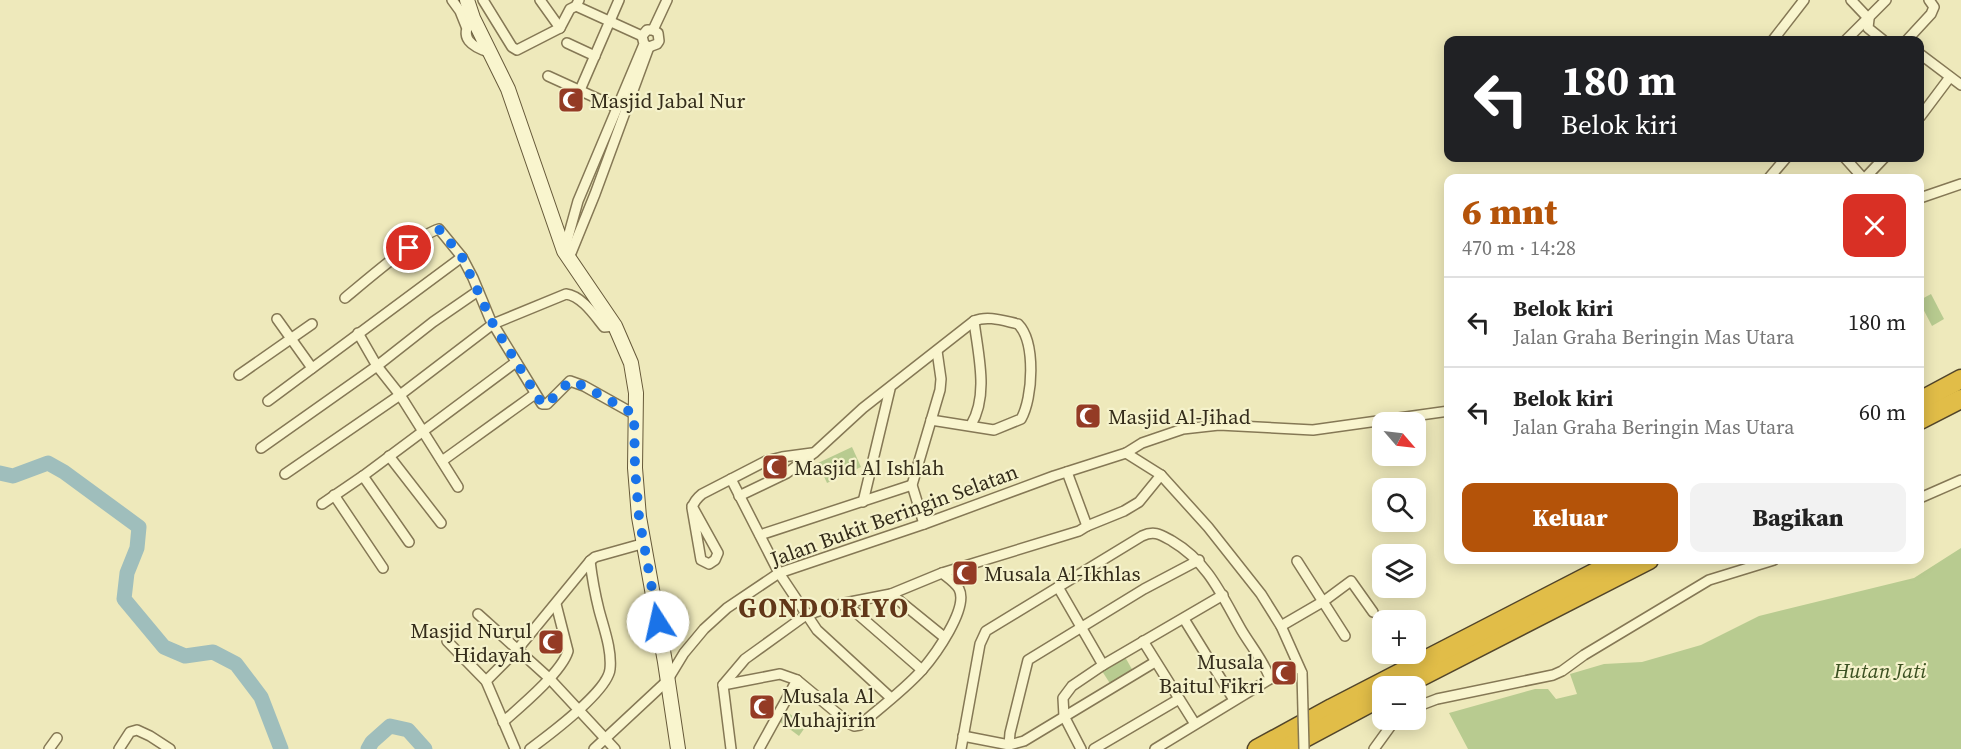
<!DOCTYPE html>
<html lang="id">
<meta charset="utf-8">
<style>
:root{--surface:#fff;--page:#f2f2f2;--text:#222;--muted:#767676;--line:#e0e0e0;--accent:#b45309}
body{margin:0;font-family:"Source Serif 4",serif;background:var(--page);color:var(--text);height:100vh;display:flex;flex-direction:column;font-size:22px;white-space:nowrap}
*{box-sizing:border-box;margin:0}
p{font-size:20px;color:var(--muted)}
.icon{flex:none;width:33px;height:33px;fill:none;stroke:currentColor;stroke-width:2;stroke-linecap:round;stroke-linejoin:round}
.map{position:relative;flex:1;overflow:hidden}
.drawer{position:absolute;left:1444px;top:174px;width:480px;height:390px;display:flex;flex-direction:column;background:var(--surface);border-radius:12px;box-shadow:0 3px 15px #0003}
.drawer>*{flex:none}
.banner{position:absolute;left:1444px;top:36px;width:480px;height:126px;border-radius:12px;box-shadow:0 3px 15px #0003;background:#202124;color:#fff;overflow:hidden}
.needle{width:39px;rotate:118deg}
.fabs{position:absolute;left:1372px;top:412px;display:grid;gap:12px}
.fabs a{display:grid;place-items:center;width:54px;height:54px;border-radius:12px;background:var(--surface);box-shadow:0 3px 15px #0003;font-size:30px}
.pin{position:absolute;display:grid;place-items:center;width:51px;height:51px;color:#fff;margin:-26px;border:3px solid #fff;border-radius:50%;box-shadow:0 2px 6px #0007}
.me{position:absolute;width:66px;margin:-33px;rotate:350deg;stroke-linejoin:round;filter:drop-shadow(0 0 4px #0008)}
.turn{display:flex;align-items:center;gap:21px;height:126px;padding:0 18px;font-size:27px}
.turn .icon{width:78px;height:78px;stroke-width:2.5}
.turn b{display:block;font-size:42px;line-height:51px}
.round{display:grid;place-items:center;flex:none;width:63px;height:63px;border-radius:12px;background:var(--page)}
.overview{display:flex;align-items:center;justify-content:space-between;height:102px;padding:0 18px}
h1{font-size:36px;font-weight:800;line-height:45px;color:var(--accent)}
.cta{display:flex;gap:12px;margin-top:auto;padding:12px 18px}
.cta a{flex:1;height:69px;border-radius:12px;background:var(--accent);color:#fff;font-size:24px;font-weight:800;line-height:69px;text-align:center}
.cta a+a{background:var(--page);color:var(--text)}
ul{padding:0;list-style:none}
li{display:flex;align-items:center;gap:18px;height:90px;padding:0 18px;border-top:2px solid var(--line)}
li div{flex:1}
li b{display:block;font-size:22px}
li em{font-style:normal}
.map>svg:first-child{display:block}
</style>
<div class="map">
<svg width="1961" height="749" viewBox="0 0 1961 749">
<rect width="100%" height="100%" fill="#eee9bb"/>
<g fill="#b8cb90">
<path d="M 1931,294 L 1944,319 L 1932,326 L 1920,303 L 1920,300 Z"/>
<path d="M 852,447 L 861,467 L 827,483 L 818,463 Z"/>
<path d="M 1961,548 L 1961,749 L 1468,749 L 1449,713 L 1535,689 L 1548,689 L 1556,699 L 1577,694 L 1570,674 L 1604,664 L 1642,662 L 1701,645 L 1759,616 L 1914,578 Z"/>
<path d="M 1125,657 L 1133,671 L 1111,685 L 1102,671 Z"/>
<path d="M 786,711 L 806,726 L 799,736 L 779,721 Z"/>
</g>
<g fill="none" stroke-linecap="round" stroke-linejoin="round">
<g stroke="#9fbebc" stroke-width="15">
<path d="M 0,473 L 13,476 L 48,463 L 64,472 L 139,527 L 137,548 L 127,573 L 124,599 L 164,647 L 185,656 L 213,652 L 236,664 L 261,697 L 281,749"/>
<path d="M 368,749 L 372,742 L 390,726 L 408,730 L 425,749"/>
</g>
<defs>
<g id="street">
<path d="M 452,0 L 460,11 L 466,26"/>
<path d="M 483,0 L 512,47 L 517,50 L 560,28 L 570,9 L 576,6 L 579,0"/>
<path d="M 540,0 L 560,28"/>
<path d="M 1851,0 L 1869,19 L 1868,28 L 1883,40"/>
<path d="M 576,6 L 642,36"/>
<path d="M 473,18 C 457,38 472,47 491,53"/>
<path d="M 653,30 L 667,0"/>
<path d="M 1773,40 L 1804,0"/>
<path d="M 1846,40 L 1886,0"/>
<path d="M 1907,40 L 1931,14 L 1934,7 L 1929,0"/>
<path d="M 567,43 L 595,56"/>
<path d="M 1920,54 L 1961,85"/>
<path d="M 548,76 L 616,107"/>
<path d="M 580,90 L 619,0"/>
<path d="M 1920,117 L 1950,77"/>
<path d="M 1845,158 L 1863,178"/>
<path d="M 1769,178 L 1786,158"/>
<path d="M 1865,178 L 1884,158"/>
<path d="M 1920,198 L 1961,184"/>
<path d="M 565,248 L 578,201 L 644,44 L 642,36 L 647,30 L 653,30 L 658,33 L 659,41 L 657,44 L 649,47 L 644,44"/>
<path d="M 569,258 L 595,194 L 649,47"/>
<path d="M 345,298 C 363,283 421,233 439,229 L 462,257 L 473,278 L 490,319 L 542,404 L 547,404 L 570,381 L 584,386 L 634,414"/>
<path d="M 277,319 L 312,368"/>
<path d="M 358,333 L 377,366 L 400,395 L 458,487"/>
<path d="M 239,375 L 312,324"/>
<path d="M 268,401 L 462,257"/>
<path d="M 971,425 C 989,395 978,354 974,321"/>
<path d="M 261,448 L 377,366 L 433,322 L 478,291"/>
<path d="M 1126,453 L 1142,443 L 1183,429 L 1219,425 L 1313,430 L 1449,411"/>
<path d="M 389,456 L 441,523"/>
<path d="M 442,461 L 535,394"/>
<path d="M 285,474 L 400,395 L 493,324 L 566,294 C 582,296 595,316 604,327 L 615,326"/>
<path d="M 363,476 L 409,542"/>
<path d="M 731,479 L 779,573 L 817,630 L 891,698"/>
<path d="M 334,495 L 383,568"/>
<path d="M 739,496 L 787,473 L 814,453 L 863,408 L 974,321 C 988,315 1004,321 1018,324 C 1036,342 1033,398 1021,419 L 994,430 L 931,420"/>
<path d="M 1920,498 L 1961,480"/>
<path d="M 863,502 L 890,389"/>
<path d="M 322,504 L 363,476 L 516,362"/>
<path d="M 692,506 L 718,553 L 715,560 L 709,564 L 701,560 L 692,508 C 694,501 697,498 702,494 L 766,461 L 782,457 L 812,453"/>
<path d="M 924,524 L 912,485 L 940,390 L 941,379 L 937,351"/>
<path d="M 1087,526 L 1124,511 L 1139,502 L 1161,475"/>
<path d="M 760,535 L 912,485"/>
<path d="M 1297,561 L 1345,636"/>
<path d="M 1058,587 L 1103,665"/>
<path d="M 891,594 L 944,637"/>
<path d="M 845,603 L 922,670"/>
<path d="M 478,614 L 549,678 L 615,749"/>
<path d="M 1184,619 L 1234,700"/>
<path d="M 1281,626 L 1324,601 L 1351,581 L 1373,612"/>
<path d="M 447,641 L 486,681 L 515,749"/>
<path d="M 1143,641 L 1195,724"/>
<path d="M 486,681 L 517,650 L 590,561 L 595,557 L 645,543"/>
<path d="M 723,685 L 780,674 L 797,680 L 850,724 L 854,726 L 860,725 C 881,707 904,690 922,670 C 935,655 969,608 959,589 C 956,583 947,577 942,573"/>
<path d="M 1416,707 L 1437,699 L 1553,675 L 1562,671 L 1584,655 L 1709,580 L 1774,560"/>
<path d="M 503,722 C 520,707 562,672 568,651 L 556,604"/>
<path d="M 963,736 L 1009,745 L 1010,733 L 1028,660 L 1144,589 L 1199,560"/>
<path d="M 1009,745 L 1024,741 L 1155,662"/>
<path d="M 49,749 L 57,738"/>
<path d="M 119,749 L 130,732 L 137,730 L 150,736 L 170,749"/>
<path d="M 530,749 C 549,735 608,691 610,669 C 612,650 604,629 599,610 C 595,594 592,577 590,561"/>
<path d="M 594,749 L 667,681 L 684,653 L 704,629 L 727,608 L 779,573 L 924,524 L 1054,476 L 1126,453 L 1161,475 L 1208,527 L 1261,594 L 1281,626 L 1302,673"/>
<path d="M 731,749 L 723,685 L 745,659 L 806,615 L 845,603 L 891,594 L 942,573 L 1079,531 L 1087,526 L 1067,472"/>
<path d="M 759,749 L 797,680"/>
<path d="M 961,749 L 980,644 L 986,631 L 1142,536 C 1155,530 1161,535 1172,541 C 1208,562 1222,596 1242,631 C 1251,646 1265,663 1270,679 L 1155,749"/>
<path d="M 1081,749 L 1064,716 L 1063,698 L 1072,686 L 1103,665 L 1223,595"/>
<path d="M 1094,749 L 1179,699"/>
<path d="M 1374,749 L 1395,720"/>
</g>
<path id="secondary" d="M 467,0 L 473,18 L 508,89 L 564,251 L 615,326 L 631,363 L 636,393 L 635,468 L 639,517 L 665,662 L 678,749"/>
<g id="highway">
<path d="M 1920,401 L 1961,379"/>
<path d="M 1920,420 L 1961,399"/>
<path d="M 1401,687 L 1649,560"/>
<path d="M 1257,749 L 1332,708 L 1619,560"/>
<path d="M 1284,749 L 1383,696"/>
</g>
</defs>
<use href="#street" stroke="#857855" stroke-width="12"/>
<use href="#secondary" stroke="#665939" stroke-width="16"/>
<use href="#highway" stroke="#52452a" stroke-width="21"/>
<use href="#street" stroke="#f9f5ce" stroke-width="9"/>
<use href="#secondary" stroke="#f9f5ce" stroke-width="14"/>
<use href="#highway" stroke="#e1bd48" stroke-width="18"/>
<defs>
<path id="street-bridge" d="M 1302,673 L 1304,749"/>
</defs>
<use href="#street-bridge" stroke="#857855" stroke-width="12" stroke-linecap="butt"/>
<use href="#street-bridge" stroke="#f9f5ce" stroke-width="9"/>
</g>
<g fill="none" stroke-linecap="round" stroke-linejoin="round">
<path stroke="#1a73e8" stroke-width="10" stroke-dasharray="0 18" d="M 409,248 L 433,231 L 440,230 L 462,257 L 493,324 L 542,404 L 547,404 L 570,381 L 584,386 L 634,414 L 635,468 L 639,517 L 658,622"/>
</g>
<defs>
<symbol id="mosque-square" viewBox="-11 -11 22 22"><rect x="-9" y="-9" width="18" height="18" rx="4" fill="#943b25" stroke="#f5f2cb"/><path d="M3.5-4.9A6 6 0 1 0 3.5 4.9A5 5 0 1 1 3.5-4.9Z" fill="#fff"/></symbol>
</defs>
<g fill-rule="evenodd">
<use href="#mosque-square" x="556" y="85" width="30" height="30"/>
<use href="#mosque-square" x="1073" y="401" width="30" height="30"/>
<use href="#mosque-square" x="760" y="452" width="30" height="30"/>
<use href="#mosque-square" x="950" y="558" width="30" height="30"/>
<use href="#mosque-square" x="536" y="627" width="30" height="30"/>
<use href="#mosque-square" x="1269" y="658" width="30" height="30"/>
<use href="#mosque-square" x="747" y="692" width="30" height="30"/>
</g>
<g text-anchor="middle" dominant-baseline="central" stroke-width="4.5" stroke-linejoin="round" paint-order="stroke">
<g font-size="21" fill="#342c1a" stroke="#f5f2cb" text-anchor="start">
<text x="590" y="100">Masjid Jabal Nur</text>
<text x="1108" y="416">Masjid Al-Jihad</text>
<text x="794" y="467">Masjid Al Ishlah</text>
<text x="984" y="573">Musala Al-Ikhlas</text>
<text x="532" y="630" text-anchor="end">Masjid Nurul<tspan x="532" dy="24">Hidayah</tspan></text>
<text x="1264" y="661" text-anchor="end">Musala<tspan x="1264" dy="24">Baitul Fikri</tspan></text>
<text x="782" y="695">Musala Al<tspan x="782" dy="24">Muhajirin</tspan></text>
</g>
<g font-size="21" fill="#342c1a" stroke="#f5f2cb">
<text transform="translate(894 515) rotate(-20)">Jalan Bukit Beringin Selatan</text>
</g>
<g font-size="21" font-style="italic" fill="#3b5021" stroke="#f5f2cb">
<text x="1880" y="670">Hutan Jati</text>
</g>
<g font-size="27" font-weight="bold" letter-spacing="1.5" fill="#613719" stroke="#f5f2cb">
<text x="824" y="607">GONDORIYO</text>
</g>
</g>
</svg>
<div class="fabs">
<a><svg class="needle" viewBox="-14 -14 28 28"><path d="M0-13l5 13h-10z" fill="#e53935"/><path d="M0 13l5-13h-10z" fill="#767676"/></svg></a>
<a><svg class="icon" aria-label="search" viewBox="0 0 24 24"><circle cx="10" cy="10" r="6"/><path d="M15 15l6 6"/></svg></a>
<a><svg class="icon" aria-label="layers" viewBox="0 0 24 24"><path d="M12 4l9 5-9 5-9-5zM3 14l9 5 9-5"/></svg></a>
<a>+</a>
<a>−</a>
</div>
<div class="pin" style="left:409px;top:248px;background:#d93025"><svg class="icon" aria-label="arrive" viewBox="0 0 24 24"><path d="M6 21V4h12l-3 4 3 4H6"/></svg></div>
<svg class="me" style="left:658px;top:622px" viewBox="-20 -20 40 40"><circle r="19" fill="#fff"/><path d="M0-13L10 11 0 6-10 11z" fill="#1a73e8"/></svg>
<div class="banner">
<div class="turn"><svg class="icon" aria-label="left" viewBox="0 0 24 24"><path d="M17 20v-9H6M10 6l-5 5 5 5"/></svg><div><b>180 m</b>Belok kiri</div></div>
</div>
<section class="drawer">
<div class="overview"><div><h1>6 mnt</h1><p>470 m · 14:28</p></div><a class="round" style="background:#d93025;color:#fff"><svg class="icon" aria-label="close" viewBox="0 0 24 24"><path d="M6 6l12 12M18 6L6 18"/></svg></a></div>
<ul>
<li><svg class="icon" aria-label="left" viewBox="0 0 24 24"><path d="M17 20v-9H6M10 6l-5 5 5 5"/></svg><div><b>Belok kiri</b><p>Jalan Graha Beringin Mas Utara</p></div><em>180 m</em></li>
<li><svg class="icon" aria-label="left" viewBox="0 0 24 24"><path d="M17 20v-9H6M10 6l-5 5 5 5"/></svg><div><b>Belok kiri</b><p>Jalan Graha Beringin Mas Utara</p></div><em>60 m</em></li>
</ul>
<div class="cta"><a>Keluar</a><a>Bagikan</a></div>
</section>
</div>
